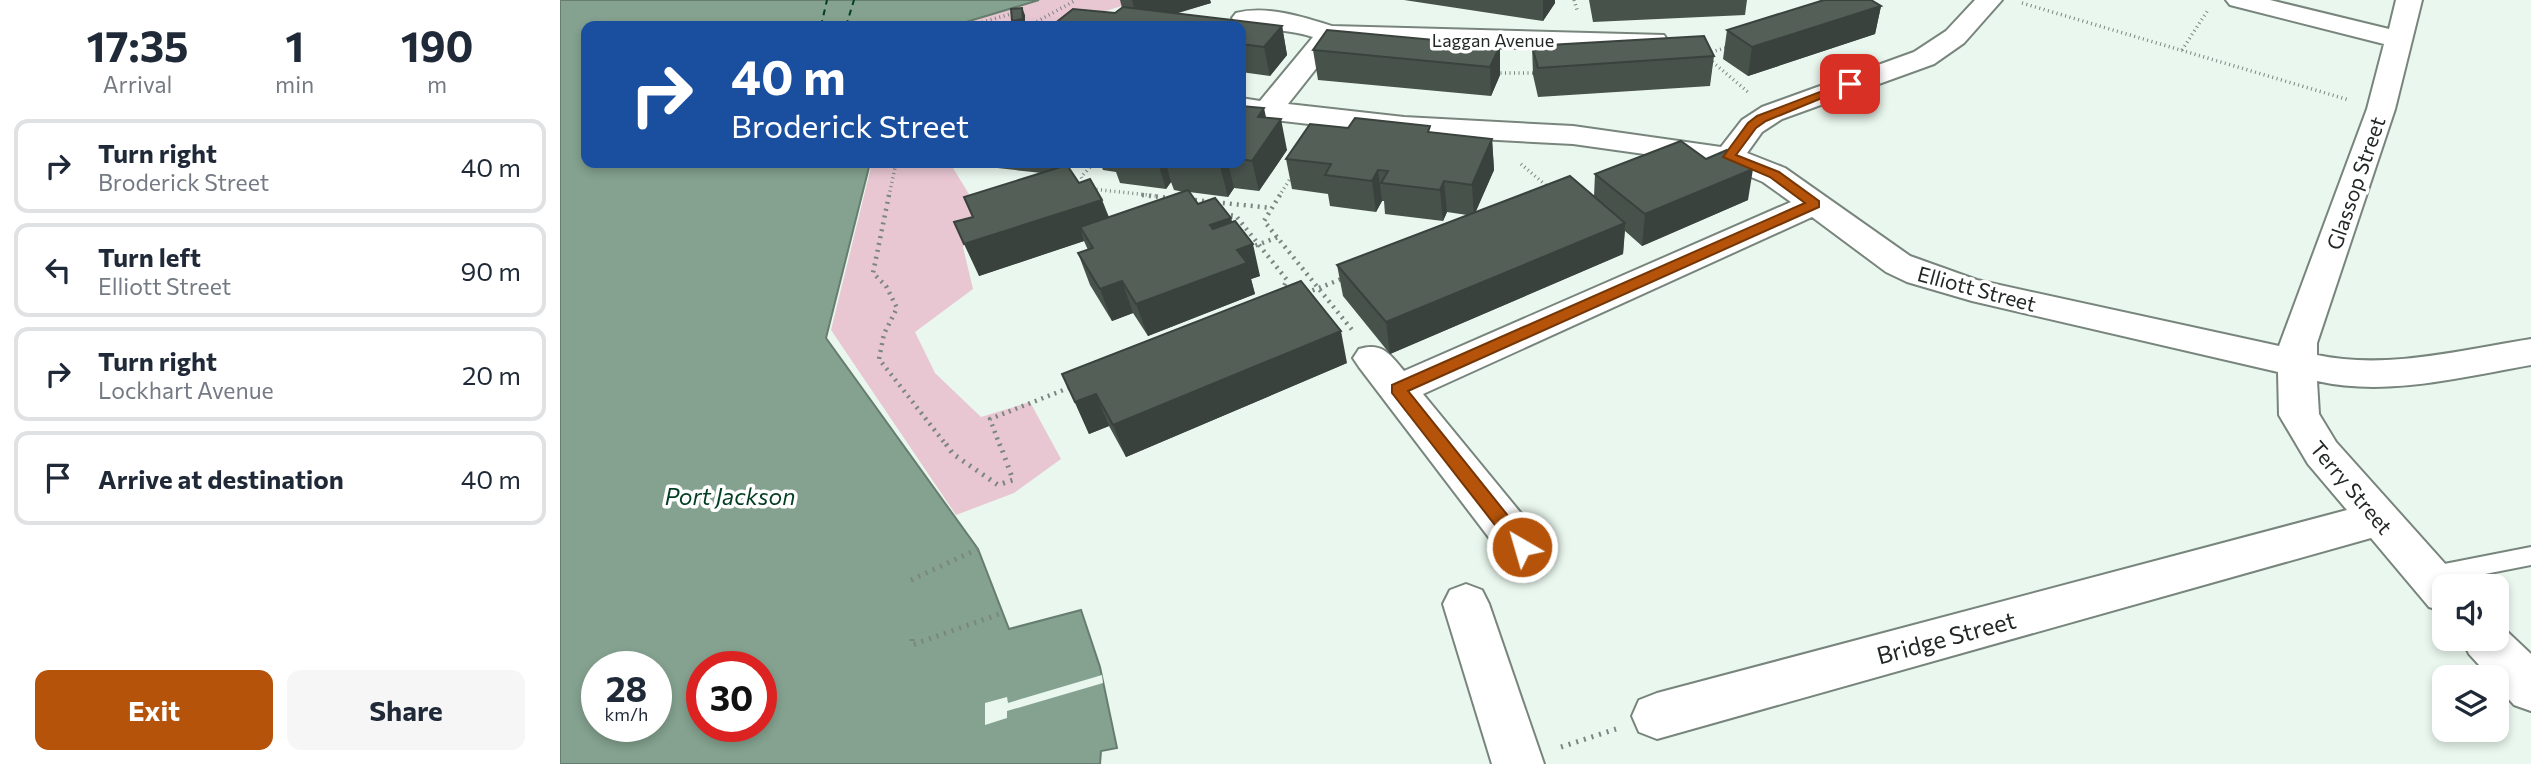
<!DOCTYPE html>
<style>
:root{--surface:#fff;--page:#f6f6f7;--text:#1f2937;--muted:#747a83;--line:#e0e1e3;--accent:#b45309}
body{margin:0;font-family:Commissioner,sans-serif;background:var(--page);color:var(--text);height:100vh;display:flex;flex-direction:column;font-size:26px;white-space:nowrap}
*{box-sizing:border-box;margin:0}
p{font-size:23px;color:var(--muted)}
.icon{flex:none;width:38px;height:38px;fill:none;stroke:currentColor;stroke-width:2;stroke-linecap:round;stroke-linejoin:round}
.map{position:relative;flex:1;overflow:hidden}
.drawer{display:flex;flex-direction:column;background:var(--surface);width:560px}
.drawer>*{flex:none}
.guide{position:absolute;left:21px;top:21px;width:665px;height:147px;border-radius:14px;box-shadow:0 4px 10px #0003;background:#1a4fa0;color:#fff;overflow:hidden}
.buttons{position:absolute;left:1872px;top:574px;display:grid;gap:14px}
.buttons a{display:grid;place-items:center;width:77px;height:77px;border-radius:14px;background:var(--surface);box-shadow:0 4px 10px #0003;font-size:35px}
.speed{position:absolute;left:21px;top:651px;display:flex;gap:14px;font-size:35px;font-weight:700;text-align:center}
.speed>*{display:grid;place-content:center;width:91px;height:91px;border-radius:50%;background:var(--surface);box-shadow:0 4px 10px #0003;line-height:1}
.speed small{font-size:18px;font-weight:400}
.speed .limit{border:10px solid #d22;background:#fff;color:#111}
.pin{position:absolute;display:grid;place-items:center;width:60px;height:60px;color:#fff;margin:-30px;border-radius:14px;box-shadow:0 4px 10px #0006}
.me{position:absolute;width:77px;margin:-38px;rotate:322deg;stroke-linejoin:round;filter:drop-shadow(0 0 5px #0008)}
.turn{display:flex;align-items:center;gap:24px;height:147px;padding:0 35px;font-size:32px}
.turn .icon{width:91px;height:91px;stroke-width:2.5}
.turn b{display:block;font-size:49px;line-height:60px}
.eta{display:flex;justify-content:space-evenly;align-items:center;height:119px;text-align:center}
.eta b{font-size:42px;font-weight:700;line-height:49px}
.button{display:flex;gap:14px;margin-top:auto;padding:14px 35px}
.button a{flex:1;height:80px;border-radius:14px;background:var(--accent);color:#fff;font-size:28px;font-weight:700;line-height:80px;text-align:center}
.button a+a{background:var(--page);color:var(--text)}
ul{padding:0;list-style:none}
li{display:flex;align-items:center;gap:21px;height:94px;margin:0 14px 10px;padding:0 21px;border:4px solid var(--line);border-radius:14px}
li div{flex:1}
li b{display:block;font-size:26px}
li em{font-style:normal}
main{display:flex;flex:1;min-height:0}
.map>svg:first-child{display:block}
</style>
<main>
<section class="drawer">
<div class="eta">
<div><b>17:35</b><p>Arrival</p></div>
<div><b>1</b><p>min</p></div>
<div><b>190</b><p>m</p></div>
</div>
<ul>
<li><svg class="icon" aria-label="right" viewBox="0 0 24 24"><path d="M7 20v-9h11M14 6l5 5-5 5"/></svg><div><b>Turn right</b><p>Broderick Street</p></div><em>40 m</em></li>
<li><svg class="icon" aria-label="left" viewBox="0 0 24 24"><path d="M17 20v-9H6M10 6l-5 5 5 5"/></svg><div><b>Turn left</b><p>Elliott Street</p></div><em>90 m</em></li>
<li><svg class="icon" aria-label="right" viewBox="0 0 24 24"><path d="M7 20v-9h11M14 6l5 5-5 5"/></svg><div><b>Turn right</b><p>Lockhart Avenue</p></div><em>20 m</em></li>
<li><svg class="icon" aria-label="arrive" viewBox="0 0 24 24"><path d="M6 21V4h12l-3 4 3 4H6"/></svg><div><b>Arrive at destination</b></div><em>40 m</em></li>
</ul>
<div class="button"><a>Exit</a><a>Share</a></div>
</section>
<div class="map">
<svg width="1971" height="764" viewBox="0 0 1971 764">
<rect width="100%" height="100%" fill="#e9f7ee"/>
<g fill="#e8c7d3">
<path d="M 479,0 L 581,0 L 498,26 L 396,26 Z"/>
<path d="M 312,163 L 390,163 L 415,204 L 403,247 L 413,289 L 355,332 L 375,373 L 421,417 L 470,402 L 501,459 L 454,493 L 396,515 L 271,330 Z"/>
</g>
<path fill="#84a28f" stroke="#677d6f" stroke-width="2" fill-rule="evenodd" d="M 0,0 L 479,0 L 393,26 L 26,26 L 26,163 L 310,163 L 266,338 L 418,549 L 449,629 L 521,610 L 540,667 L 557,748 L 541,751 L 540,764 L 0,764 ZM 37,667 L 96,667 L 96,726 L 37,726 ZM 142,667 L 201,667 L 201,726 L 142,726 Z"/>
<path fill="#e9f7ee" d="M 542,675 L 543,683 L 447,711 L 447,718 L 425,725 L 425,703 L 447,697 L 448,703 Z"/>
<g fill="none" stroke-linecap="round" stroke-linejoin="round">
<g stroke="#023e23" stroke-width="2" stroke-dasharray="6 5" stroke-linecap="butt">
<path d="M 261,26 L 267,0"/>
<path d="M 286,26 L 294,0"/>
</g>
<defs>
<path id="service" d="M 1971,547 L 1971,565 L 1869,585 L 1861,583 L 1858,576 L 1861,569 L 1869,567 Z"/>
<g id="minor">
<path d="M 1415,0 L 1442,0 L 1404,43 L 1374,64 L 1222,119 L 1202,132 L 1187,153 L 1225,168 L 1350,256 L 1417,280 L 1719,346 L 1807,109 L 1824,44 L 1670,5 L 1666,0 L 1710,0 L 1829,29 L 1836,0 L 1862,0 L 1835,109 L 1757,343 L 1757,355 C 1826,370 1902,350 1971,339 L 1971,365 C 1902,377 1826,397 1757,381 L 1759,414 L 1776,442 L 1905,586 L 1885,586 L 1885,612 L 1869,607 L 1811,538 L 1097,739 L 1079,732 L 1072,716 L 1079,700 L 1097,693 L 1787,510 L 1748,464 L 1719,415 L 1718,372 L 1412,301 L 1347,282 L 1326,272 L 1252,217 L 863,394 L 978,534 L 984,547 L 978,560 L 962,565 L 946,560 L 799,367 L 793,358 L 799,349 C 822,342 830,354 844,371 L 1231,202 L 1203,182 L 1163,165 L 1013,144 L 844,135 L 681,116 L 681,98 L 700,101 L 753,37 C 728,29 702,30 676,23 L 672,18 L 676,13 C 707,5 743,17 772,26 L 1104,35 L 1108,41 L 1104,47 L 1095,49 L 861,47 L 777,42 L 728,104 L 844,117 L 1013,126 L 1161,147 L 1182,120 L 1202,107 L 1354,52 L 1386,31 Z"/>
<path d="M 906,584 L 922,590 L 929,604 L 984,764 L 932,764 L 883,604 L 890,590 Z"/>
<path d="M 1937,622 L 1971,654 L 1971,711 L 1954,705 L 1937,686 L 1937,677 L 1930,677 L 1909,654 L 1902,639 L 1937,639 Z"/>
</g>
</defs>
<use href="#service" stroke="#78857c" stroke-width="4"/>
<use href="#minor" stroke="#78857c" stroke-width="4"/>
<g stroke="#7c8680" stroke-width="3.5" stroke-dasharray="1 3.5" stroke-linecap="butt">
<path d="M 1014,0 L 1018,13"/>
<path d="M 1462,3 L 1789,100"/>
<path d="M 409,26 L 454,13"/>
<path d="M 469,26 L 516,0"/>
<path d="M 1622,50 L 1648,10"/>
<path d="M 1147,53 L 1169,47"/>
<path d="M 1149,59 L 1188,92"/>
<path d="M 936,73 L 976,73"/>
<path d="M 961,164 L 989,188"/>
<path d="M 526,186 L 521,177 L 534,163"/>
<path d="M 532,189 L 598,196"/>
<path d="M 329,196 L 336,163"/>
<path d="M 719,196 L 732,176"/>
</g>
<g stroke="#7c8680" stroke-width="4.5" stroke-dasharray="2 5" stroke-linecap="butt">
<path d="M 329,195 L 313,273 L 326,286 L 337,308 L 324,334 L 319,359 L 387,446"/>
<path d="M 582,195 L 611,198"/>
<path d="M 720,195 L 704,221 L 793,331"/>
<path d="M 635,200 L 711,208"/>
<path d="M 664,214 L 676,216 L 727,280 L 722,290"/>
<path d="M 746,293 L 784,278"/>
<path d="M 440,446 L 430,419 L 511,387"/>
</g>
<g stroke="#7c8680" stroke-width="5" stroke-dasharray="2 6" stroke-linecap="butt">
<path d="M 386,444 L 393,454 L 438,485 L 453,480 L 440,444"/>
<path d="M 351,580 L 418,549"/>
<path d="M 352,639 L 352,645 L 442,613"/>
<path d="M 1001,747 L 1056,729"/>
</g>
<use href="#service" fill="#fff" fill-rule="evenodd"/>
<use href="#minor" fill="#fff" fill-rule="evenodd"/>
<path stroke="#7c8680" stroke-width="4.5" stroke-dasharray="2 5" stroke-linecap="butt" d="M 689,248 L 718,237"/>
</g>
<g fill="#47524b">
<path d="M 560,0 L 650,0 L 651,3 L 616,13 L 722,26 L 727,55 L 710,76 L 681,72 L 681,26 L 495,26 L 494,24 L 513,9 L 555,13 L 562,8 Z"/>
<path d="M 844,0 L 995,0 L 995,3 L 983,21 Z"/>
<path d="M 1029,0 L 1187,0 L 1185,15 L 1033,22 Z"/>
<path d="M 1321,6 L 1315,34 L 1188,76 L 1163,59 L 1167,30 Z"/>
<path d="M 940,46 L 940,75 L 931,96 L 758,80 L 753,50 Z"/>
<path d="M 972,46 L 1154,56 L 1150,86 L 978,97 L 973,75 Z"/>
<path d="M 681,106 L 706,118 L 727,150 L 699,191 L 674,188 L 668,197 L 629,192 L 638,204 L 671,218 L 672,222 L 700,276 L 691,279 L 695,294 L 588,336 L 573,313 L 552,321 L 530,285 L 518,253 L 528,250 L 524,241 L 419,276 L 413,217 L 482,173 L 391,163 L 514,163 L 512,164 L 504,163 L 501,167 L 519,183 L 542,200 L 549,217 L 624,192 L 614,190 L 611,182 L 606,189 L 560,183 L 556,172 L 543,170 L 540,163 L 681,163 Z"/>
<path d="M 788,128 L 871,132 L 932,139 L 934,170 L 915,212 L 1034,196 L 1035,174 L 1188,200 L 1082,246 L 1065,231 L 1063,254 L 830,354 L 783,296 L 777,265 L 907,215 L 887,212 L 883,221 L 825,214 L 824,201 L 822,201 L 816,212 L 770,206 L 768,194 L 732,189 L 726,159 Z"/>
<path d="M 787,363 L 566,457 L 549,426 L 529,434 L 502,374 Z"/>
</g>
<g fill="#3a423d">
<path d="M 572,0 L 650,0 L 651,3 L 579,25 Z"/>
<path d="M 983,0 L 995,0 L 995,3 L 983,21 Z"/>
<path d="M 1321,6 L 1315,34 L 1188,76 L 1192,47 Z"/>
<path d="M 462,8 L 465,15 L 465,26 L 454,26 L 452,21 Z"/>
<path d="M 722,26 L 727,55 L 710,76 L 704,47 Z"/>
<path d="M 940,46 L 940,75 L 931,96 L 930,67 Z"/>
<path d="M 704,108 L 710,135 L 721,119 L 727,150 L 699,191 L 692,161 L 698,117 Z"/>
<path d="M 932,139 L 934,170 L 914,216 L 912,185 Z"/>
<path d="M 490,163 L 504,163 L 494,174 Z"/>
<path d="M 598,163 L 606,163 L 611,182 L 606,189 Z"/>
<path d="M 663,163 L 668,163 L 674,188 L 668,197 L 660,166 Z"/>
<path d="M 1193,169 L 1188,200 L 1082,246 L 1085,214 Z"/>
<path d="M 818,170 L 822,201 L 816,212 L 812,181 Z"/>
<path d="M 884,181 L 887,212 L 883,221 L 880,190 Z"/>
<path d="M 542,200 L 553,231 L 520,227 L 524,241 L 419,276 L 404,244 Z"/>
<path d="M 671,218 L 678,249 L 658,256 L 650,225 Z"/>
<path d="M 1065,223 L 1063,254 L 830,354 L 826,322 Z"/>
<path d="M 693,244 L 700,276 L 691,279 L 695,294 L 588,336 L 576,304 L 677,250 Z"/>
<path d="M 562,281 L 573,313 L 552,321 L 540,289 Z"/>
<path d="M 781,331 L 787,363 L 566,457 L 553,425 Z"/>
<path d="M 536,394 L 549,426 L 529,434 L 515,402 Z"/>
</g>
<g fill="#535f57" stroke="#3a423d" stroke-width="2">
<path d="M 1264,0 L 1311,0 L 1321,6 L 1192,47 L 1167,30 Z"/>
<path d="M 563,7 L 722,26 L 704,47 L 681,44 L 681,26 L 509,26 L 494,24 L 513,9 L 555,13 Z"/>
<path d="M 462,8 L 463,19 L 452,21 L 451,9 Z"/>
<path d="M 767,30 L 940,46 L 930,67 L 753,50 Z"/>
<path d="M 1144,36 L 1154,56 L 978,68 L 972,46 Z"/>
<path d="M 681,106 L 704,108 L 698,117 L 721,119 L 692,161 L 681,159 Z"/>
<path d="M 795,118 L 870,126 L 868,132 L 932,139 L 912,185 L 884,181 L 880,190 L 821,183 L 828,171 L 818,170 L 812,181 L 765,175 L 771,164 L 726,159 L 750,124 L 788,128 Z"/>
<path d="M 1121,141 L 1146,159 L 1167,150 L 1193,169 L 1085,214 L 1035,174 Z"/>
<path d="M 633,163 L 663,163 L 660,166 Z"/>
<path d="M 507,165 L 519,183 L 530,179 L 542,200 L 404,244 L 394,222 L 413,217 L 404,197 Z"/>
<path d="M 1010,176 L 1065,223 L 826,322 L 777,265 Z"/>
<path d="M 628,190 L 638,204 L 655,198 L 671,218 L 650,225 L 653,229 L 675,221 L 693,244 L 677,250 L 687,263 L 576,304 L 562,281 L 540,289 L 518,253 L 533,248 L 520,227 Z"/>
<path d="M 741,281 L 781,331 L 553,425 L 536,394 L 515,402 L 502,374 Z"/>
</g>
<path fill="#b45309" stroke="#753606" stroke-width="2" d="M 1286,82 L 1296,84 L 1206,121 L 1196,128 L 1176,155 L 1219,172 L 1259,201 L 1259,207 L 848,391 L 969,542 L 972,547 L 969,552 L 956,552 L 832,393 L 832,385 L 1245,203 L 1210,177 L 1163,157 L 1188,123 L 1197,116 Z"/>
<g text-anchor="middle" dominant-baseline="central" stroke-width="7" stroke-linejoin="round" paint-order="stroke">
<g font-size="18" fill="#232825" stroke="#fff">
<text x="933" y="40">Laggan Avenue</text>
</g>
<g font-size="21" fill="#232825" stroke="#fff">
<text transform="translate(1795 183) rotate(-71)">Glassop Street</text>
<text transform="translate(1417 288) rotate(15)">Elliott Street</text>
<text transform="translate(1792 487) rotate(50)">Terry Street</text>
</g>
<g font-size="23" font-style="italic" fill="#023e23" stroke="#fff">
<text x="170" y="496">Port Jackson</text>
</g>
<g font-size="24" fill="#232825" stroke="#fff">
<text transform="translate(1386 637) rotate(-15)">Bridge Street</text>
</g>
</g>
</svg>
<div class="buttons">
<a><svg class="icon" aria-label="sound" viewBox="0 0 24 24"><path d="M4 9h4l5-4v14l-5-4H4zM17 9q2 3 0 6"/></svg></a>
<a><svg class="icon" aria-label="layers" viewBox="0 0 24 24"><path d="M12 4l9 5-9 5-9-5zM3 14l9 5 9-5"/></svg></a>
</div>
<div class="speed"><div>28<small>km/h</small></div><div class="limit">30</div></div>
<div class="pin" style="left:1290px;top:84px;background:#d93025"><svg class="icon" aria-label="arrive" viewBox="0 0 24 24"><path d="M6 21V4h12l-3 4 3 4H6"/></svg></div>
<svg class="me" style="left:962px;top:547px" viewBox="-20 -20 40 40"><circle r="17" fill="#b45309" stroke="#fff" stroke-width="3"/><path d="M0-11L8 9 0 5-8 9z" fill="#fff"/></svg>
<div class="guide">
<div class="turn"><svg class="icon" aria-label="right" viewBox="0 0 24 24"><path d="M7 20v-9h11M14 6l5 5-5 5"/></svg><div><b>40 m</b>Broderick Street</div></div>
</div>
</div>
</main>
